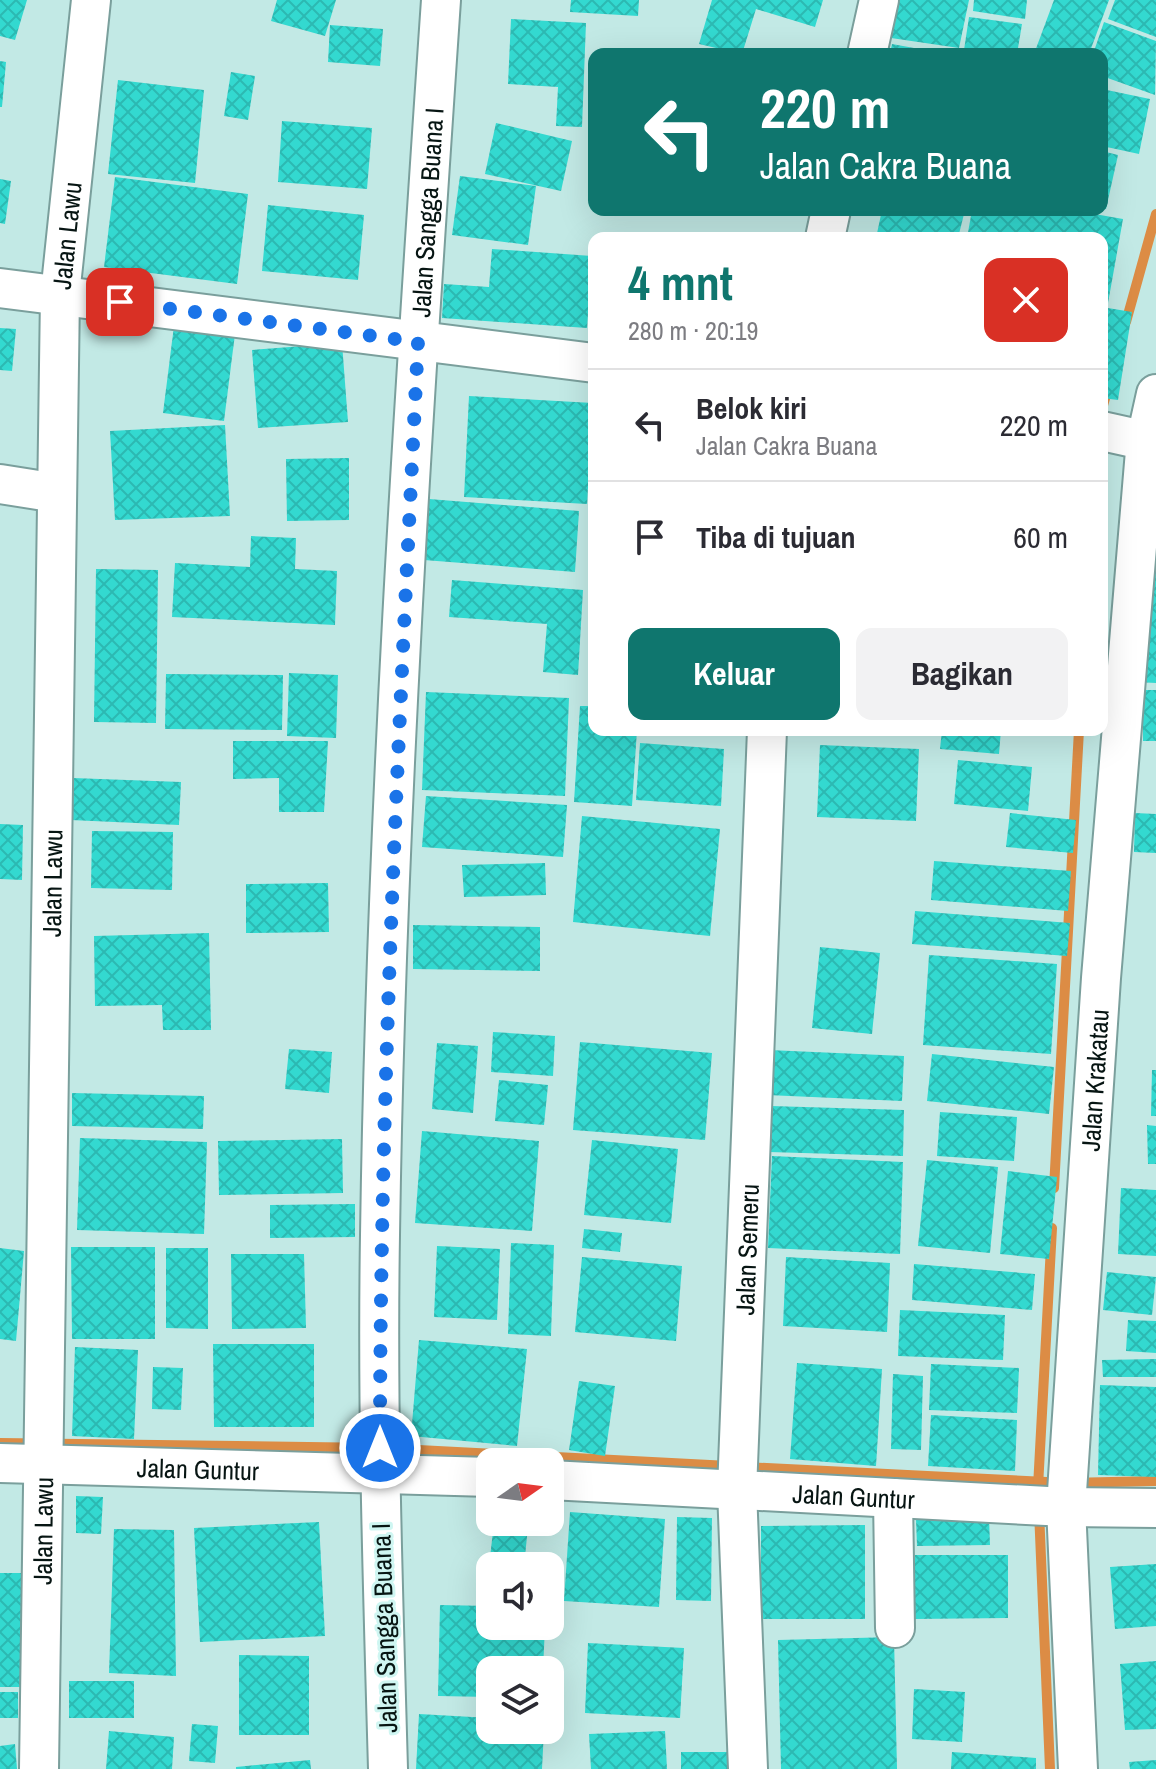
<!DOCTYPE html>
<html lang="id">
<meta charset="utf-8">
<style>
:root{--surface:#fff;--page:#f2f2f3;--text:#2b2b33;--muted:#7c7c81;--line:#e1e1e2;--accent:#0f766e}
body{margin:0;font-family:"Archivo Narrow",sans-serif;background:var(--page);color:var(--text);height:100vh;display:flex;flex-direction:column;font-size:30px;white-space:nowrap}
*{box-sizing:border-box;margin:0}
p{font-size:26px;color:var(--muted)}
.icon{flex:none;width:44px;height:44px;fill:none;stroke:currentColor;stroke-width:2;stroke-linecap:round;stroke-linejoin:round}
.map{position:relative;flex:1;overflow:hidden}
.side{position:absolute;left:588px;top:232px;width:520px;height:504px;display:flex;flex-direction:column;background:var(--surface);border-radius:16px;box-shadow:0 8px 32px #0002}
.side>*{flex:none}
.banner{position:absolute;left:588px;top:48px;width:520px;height:168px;border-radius:16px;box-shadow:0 8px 32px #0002;background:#0f766e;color:#fff;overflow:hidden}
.needle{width:52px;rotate:76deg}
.buttons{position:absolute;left:476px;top:1448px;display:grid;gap:16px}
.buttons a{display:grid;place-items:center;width:88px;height:88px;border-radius:16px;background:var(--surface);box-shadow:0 8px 32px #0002;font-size:40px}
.pin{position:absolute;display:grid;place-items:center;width:68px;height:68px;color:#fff;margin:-34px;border-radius:16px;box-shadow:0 4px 12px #0006}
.me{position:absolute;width:88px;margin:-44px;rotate:0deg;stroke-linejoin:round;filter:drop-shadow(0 0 6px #0008)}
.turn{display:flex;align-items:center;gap:28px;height:168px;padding:0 40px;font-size:36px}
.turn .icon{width:104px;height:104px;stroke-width:2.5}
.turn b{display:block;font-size:56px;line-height:68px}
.round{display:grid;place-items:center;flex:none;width:84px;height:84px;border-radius:16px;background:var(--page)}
.summary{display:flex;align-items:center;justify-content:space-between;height:136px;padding:0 40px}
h1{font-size:48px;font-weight:700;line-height:60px;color:var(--accent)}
.button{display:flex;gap:16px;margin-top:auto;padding:16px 40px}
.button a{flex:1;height:92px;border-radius:16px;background:var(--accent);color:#fff;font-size:32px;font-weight:700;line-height:92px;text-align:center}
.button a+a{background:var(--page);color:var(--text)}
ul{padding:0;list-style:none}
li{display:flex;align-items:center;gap:24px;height:112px;padding:0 40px;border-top:2px solid var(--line)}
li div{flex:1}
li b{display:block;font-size:30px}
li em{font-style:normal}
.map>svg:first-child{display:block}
</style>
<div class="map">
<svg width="1156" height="1769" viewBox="0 0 1156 1769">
<defs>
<pattern id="building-cross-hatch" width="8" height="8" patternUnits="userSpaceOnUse" patternTransform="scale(2)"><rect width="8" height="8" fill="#33d9d0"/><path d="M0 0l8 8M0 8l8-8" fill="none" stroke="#2cb9b2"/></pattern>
</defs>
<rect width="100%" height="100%" fill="#c2e9e5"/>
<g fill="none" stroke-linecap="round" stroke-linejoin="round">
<g stroke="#dc8c45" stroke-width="10">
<path d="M 1126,322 L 1156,214"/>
<path d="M 1102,409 L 1108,388"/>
<path d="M 1054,1188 L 1079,730"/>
<path d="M 0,1443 L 380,1448 L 729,1466"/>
<path d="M 745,1467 L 1067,1483 L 1156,1481"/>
<path d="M 1038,1487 L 1052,1228"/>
<path d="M 1039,1511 L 1050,1769"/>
</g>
</g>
<g fill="url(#building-cross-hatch)">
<path d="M 0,0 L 27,0 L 15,40 L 0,36 Z"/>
<path d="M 277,0 L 336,0 L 325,36 L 271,21 Z"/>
<path d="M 571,0 L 639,0 L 638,16 L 570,12 Z"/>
<path d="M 712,0 L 823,0 L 815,27 L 756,9 L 742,54 L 699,44 Z"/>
<path d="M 896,0 L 969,0 L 959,48 L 891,38 Z"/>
<path d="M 974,0 L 1027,0 L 1025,19 L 973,11 Z"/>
<path d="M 1054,0 L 1109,0 L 1089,54 L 1034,54 Z"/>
<path d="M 1115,0 L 1156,0 L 1156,37 L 1108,19 Z"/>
<path d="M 969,17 L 1022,24 L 1017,54 L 964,50 Z"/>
<path d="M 511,19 L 586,23 L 582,127 L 556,126 L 558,87 L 508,84 Z"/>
<path d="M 1104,22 L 1156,41 L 1155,95 L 1102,76 L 1102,54 L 1093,54 Z"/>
<path d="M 330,25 L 383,29 L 380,66 L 328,62 Z"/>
<path d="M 892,44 L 936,52 L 935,54 L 890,54 Z"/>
<path d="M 0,61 L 6,62 L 2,107 L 0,107 Z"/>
<path d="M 231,72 L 255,76 L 248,120 L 224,116 Z"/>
<path d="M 118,80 L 204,90 L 195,183 L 108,174 Z"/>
<path d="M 1102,89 L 1150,99 L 1139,154 L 1102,146 Z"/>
<path d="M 282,121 L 372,128 L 367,189 L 278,182 Z"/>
<path d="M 496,123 L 572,141 L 561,191 L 485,174 Z"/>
<path d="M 1102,151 L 1118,155 L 1106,209 L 1102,208 Z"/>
<path d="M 460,176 L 536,186 L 528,245 L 452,235 Z"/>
<path d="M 115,177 L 248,194 L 237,284 L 104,267 Z"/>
<path d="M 0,179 L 11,181 L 5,224 L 0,223 Z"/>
<path d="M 268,205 L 364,215 L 358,280 L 262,271 Z"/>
<path d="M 882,210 L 965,210 L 958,238 L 876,238 Z"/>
<path d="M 972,210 L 1072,210 L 1123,219 L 1108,303 L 1102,302 L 1102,238 L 967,238 Z"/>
<path d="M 492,249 L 592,256 L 587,328 L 442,318 L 444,284 L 489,287 Z"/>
<path d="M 1102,307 L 1132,312 L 1118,400 L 1102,398 Z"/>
<path d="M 175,318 L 236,326 L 224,421 L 163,413 Z"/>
<path d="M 0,328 L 16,329 L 12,371 L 0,370 Z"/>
<path d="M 342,343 L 348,422 L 258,428 L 252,350 Z"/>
<path d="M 469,396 L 593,403 L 587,504 L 464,497 Z"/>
<path d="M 225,425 L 230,516 L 115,520 L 110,431 Z"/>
<path d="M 349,458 L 349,520 L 287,521 L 286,459 Z"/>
<path d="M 429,499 L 579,511 L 575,572 L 424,560 Z"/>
<path d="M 251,536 L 296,538 L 295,569 L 337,571 L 335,625 L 172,617 L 175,563 L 250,567 Z"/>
<path d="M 1145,548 L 1156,549 L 1156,683 L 1136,682 Z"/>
<path d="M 96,569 L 158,570 L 156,723 L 94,722 Z"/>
<path d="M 452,580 L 583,590 L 578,675 L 543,672 L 547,624 L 449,617 Z"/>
<path d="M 289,673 L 338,675 L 336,738 L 287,736 Z"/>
<path d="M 166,674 L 283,675 L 282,730 L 165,729 Z"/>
<rect x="1143" y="690" width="13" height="51"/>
<path d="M 426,692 L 569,698 L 565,796 L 422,790 Z"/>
<path d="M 580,706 L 594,706 L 594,730 L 637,730 L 632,806 L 574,802 Z"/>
<path d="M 942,730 L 1001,730 L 999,754 L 940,749 Z"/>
<path d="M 233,741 L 328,741 L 324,812 L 279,812 L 279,778 L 233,779 Z"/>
<path d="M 640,743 L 724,749 L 721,806 L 636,800 Z"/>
<path d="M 820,745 L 919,749 L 916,821 L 817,817 Z"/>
<path d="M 958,760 L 1032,767 L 1028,811 L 954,804 Z"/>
<path d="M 73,778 L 181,782 L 179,825 L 71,820 Z"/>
<path d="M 426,796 L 567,805 L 563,857 L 422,847 Z"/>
<path d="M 1010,813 L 1076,820 L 1073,853 L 1006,847 Z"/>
<path d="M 1135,813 L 1156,814 L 1156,853 L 1134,852 Z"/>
<path d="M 582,816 L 720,829 L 710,936 L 573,922 Z"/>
<path d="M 0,824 L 23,825 L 22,880 L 0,879 Z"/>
<path d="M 92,831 L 173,832 L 172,890 L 91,888 Z"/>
<path d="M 934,861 L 1071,871 L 1068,911 L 931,900 Z"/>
<path d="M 545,863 L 546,895 L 464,897 L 462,865 Z"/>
<path d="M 328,883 L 329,932 L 246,933 L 246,884 Z"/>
<path d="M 915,911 L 1070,923 L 1067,956 L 912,944 Z"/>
<path d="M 413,925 L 540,927 L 540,971 L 413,969 Z"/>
<path d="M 209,933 L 211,1030 L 163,1030 L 162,1005 L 95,1006 L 94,936 Z"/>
<path d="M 820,947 L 880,953 L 872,1034 L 812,1028 Z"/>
<path d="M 929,955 L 1057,964 L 1051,1054 L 923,1045 Z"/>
<path d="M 493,1032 L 555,1036 L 553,1076 L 491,1072 Z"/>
<path d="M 580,1042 L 712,1053 L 705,1140 L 573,1130 Z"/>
<path d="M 437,1043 L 478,1046 L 473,1113 L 432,1109 Z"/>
<path d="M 289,1049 L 332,1052 L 329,1093 L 285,1089 Z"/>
<path d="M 769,1050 L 904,1056 L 902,1101 L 767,1095 Z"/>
<path d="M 932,1054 L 1054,1067 L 1049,1114 L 927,1101 Z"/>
<path d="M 1152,1070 L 1156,1070 L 1156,1116 L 1151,1116 Z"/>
<path d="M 499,1080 L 548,1085 L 544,1125 L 495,1121 Z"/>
<path d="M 72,1093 L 204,1096 L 203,1129 L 72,1126 Z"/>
<path d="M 771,1106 L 904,1110 L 903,1156 L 769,1152 Z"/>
<path d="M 940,1112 L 1017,1117 L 1014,1161 L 937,1156 Z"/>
<path d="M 1147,1125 L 1156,1126 L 1156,1164 L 1148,1164 Z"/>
<path d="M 422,1131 L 539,1141 L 532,1231 L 415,1223 Z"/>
<path d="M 80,1138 L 207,1142 L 204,1234 L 77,1230 Z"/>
<path d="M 342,1139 L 343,1193 L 219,1195 L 218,1141 Z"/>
<path d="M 592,1140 L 678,1149 L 671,1223 L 584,1215 Z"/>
<path d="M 772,1156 L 903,1162 L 900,1254 L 768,1248 Z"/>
<path d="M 927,1160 L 998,1167 L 990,1253 L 918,1246 Z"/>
<path d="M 1008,1171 L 1057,1177 L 1049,1259 L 1000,1254 Z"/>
<path d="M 1121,1188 L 1156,1190 L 1156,1256 L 1118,1254 Z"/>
<path d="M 355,1204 L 355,1237 L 270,1238 L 270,1205 Z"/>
<path d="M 584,1229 L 622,1233 L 620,1252 L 582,1248 Z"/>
<path d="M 511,1243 L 554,1245 L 551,1336 L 508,1334 Z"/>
<path d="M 437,1246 L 500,1249 L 497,1320 L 434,1317 Z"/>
<path d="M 71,1247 L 155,1247 L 155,1339 L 72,1339 Z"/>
<path d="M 0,1248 L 24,1251 L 16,1341 L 0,1339 Z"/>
<path d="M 166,1248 L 208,1248 L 208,1329 L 166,1328 Z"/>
<path d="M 231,1254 L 304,1254 L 306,1328 L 232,1329 Z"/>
<path d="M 582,1257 L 682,1266 L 676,1341 L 575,1332 Z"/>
<path d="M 786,1257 L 890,1263 L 887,1332 L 783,1326 Z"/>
<path d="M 914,1264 L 1035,1274 L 1032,1310 L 912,1300 Z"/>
<path d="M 1107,1272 L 1156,1277 L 1152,1315 L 1103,1310 Z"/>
<path d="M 900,1310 L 1005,1315 L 1003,1360 L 898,1356 Z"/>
<path d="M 1128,1320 L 1156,1321 L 1156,1353 L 1126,1351 Z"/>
<path d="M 419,1340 L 527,1349 L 517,1446 L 411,1436 Z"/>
<path d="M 213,1344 L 314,1344 L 314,1427 L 214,1427 Z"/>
<path d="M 75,1347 L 138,1350 L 134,1439 L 72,1436 Z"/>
<path d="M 1156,1359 L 1156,1377 L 1103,1377 L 1102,1360 Z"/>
<path d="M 797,1363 L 882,1369 L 876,1466 L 790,1459 Z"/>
<path d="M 931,1364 L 1019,1368 L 1017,1413 L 929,1410 Z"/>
<path d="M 153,1367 L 183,1368 L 181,1410 L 152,1409 Z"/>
<path d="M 893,1374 L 923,1376 L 921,1450 L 891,1449 Z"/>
<path d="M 579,1381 L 615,1386 L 605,1456 L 569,1450 Z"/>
<path d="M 1100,1385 L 1156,1387 L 1156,1477 L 1098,1475 Z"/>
<path d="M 931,1415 L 1017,1420 L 1015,1471 L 928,1466 Z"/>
<path d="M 76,1496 L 103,1497 L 101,1534 L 76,1533 Z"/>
<path d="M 570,1512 L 665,1519 L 659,1607 L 564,1601 Z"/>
<path d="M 677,1517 L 712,1518 L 711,1601 L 676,1600 Z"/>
<path d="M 989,1517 L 990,1545 L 917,1546 L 916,1519 Z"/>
<path d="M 319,1522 L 325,1636 L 200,1642 L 194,1528 Z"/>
<path d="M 494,1523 L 528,1527 L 524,1566 L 489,1566 Z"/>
<path d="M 865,1525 L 865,1619 L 761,1619 L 761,1526 Z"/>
<path d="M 114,1529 L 174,1530 L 176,1676 L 109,1673 Z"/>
<path d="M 915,1555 L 1008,1555 L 1008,1618 L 915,1619 Z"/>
<path d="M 1156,1564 L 1156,1626 L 1115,1629 L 1110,1567 Z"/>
<path d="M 0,1573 L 22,1573 L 20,1687 L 0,1687 Z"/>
<path d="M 440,1605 L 490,1606 L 490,1626 L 545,1626 L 543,1670 L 490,1670 L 490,1697 L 438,1696 Z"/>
<path d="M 894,1637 L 897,1769 L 781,1769 L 778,1640 Z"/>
<path d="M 588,1643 L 684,1648 L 680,1718 L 585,1713 Z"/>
<path d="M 239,1655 L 309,1656 L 309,1735 L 239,1735 Z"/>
<path d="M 1156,1661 L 1156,1729 L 1125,1730 L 1120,1664 Z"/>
<rect x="69" y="1681" width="65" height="37"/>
<path d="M 914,1689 L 965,1692 L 962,1742 L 912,1739 Z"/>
<rect x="0" y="1692" width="18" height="26"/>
<path d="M 419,1714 L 490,1718 L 490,1730 L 544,1730 L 542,1769 L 416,1769 Z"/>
<path d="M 192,1724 L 218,1726 L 215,1763 L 189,1761 Z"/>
<path d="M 109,1731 L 174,1737 L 172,1769 L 106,1769 Z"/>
<path d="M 665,1731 L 667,1769 L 591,1769 L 589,1734 Z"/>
<path d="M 15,1744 L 17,1769 L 0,1769 L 0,1746 Z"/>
<rect x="681" y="1752" width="47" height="17"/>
<path d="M 952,1752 L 1036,1758 L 1036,1769 L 951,1769 Z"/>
<path d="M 310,1760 L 311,1769 L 236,1769 L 236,1767 Z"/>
<path d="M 1156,1760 L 1156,1769 L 1130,1769 L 1129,1762 Z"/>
</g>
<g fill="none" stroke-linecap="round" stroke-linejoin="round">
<defs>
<g id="minor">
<path d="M 867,54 L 879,0"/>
<path d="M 825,238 L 831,210"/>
<path d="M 0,288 L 594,363"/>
<path d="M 1102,431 L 1156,443"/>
<path d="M 0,484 L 57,493"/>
<path id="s1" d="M 0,1463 L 490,1477"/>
<path id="s2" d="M 550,1480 L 1066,1507 L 1156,1508"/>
<path d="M 893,1498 L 895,1628"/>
<path id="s3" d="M 39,1769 L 60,295 L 91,0"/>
<path id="s4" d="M 388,1769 C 383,1591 377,1413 380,1235 C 386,823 413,411 441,0"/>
<path id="s5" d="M 748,1769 L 737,1490 L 767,730"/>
<path id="s6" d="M 1078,1769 L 1066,1507 L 1101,978 L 1146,439 L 1156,394"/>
</g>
</defs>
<use href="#minor" stroke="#7a9f9c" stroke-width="42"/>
<use href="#minor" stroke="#fff" stroke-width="38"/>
</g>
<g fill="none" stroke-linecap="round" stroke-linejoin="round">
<path stroke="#1a73e8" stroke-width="14" stroke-dasharray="0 25.2" d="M 120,302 L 418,342 C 400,711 380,1079 380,1448"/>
</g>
<g text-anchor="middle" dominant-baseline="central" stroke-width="6" stroke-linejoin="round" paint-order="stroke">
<g font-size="26" fill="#071513" stroke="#cff6f2">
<text stroke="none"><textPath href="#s4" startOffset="1558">Jalan Sangga Buana I</textPath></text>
<text stroke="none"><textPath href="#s3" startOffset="1534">Jalan Lawu</textPath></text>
<text stroke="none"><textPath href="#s3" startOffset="886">Jalan Lawu</textPath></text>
<text stroke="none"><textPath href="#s6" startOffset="690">Jalan Krakatau</textPath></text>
<text stroke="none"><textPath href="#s5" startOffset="520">Jalan Semeru</textPath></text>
<text stroke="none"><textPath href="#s1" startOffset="198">Jalan Guntur</textPath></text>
<text stroke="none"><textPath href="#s2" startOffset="304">Jalan Guntur</textPath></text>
<text stroke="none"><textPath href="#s3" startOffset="238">Jalan Lawu</textPath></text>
<text transform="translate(384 1628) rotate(-92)">Jalan Sangga Buana I</text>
</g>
</g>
</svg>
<div class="buttons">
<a><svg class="needle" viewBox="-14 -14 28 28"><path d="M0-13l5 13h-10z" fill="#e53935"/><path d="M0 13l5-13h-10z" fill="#7c7c81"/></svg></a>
<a><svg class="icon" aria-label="sound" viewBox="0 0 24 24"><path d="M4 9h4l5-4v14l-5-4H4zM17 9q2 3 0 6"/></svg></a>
<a><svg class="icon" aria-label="layers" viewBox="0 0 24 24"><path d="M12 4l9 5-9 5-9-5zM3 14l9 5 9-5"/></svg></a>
</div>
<div class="pin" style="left:120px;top:302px;background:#d93025"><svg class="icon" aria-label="arrive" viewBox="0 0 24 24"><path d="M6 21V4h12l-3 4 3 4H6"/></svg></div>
<svg class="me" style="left:380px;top:1448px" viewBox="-20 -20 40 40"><circle r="17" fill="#1a73e8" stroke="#fff" stroke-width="3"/><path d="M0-11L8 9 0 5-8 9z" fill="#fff"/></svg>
<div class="banner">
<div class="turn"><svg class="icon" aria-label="left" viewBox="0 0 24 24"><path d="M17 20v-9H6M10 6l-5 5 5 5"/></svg><div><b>220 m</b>Jalan Cakra Buana</div></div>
</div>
<section class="side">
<div class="summary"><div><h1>4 mnt</h1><p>280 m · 20:19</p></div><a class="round" style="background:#d93025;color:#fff"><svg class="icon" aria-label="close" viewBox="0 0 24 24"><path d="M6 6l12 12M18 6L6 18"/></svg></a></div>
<ul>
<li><svg class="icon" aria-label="left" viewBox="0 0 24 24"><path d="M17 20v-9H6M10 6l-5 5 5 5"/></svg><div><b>Belok kiri</b><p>Jalan Cakra Buana</p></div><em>220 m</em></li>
<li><svg class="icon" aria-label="arrive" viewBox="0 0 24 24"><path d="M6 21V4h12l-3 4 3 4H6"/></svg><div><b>Tiba di tujuan</b></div><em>60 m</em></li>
</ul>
<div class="button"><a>Keluar</a><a>Bagikan</a></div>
</section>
</div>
